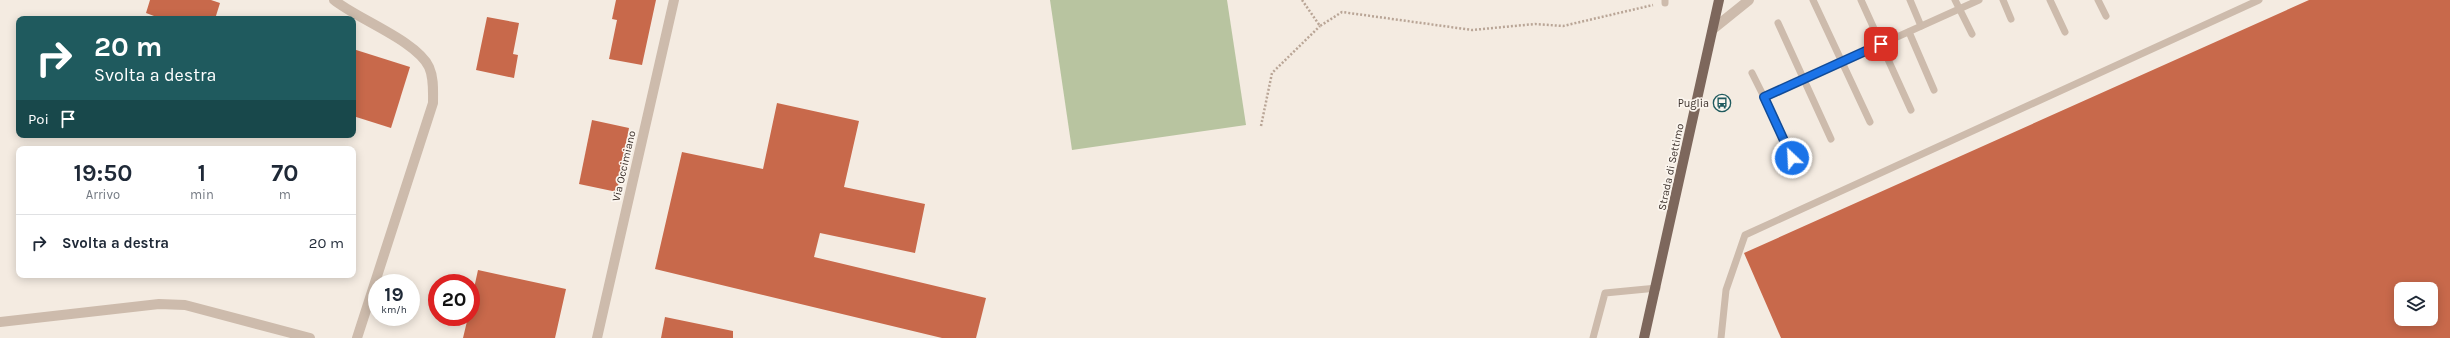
<!DOCTYPE html>
<html lang="it">
<style>
:root{--surface:#fff;--page:#f6f6f7;--text:#1f2937;--muted:#747a83;--line:#e0e1e3}
body{margin:0;font-family:Karla,sans-serif;background:var(--page);color:var(--text);height:100vh;display:flex;flex-direction:column;font-size:15px;white-space:nowrap}
*{box-sizing:border-box;margin:0}
p{font-size:13px;color:var(--muted)}
.icon{flex:none;width:22px;height:22px;fill:none;stroke:currentColor;stroke-width:2;stroke-linecap:round;stroke-linejoin:round}
.map{position:relative;flex:1;overflow:hidden}
.side{position:absolute;left:16px;top:146px;width:340px;height:132px;display:flex;flex-direction:column;background:var(--surface);border-radius:8px;box-shadow:0 2px 10px #0003}
.side>*{flex:none}
.banner{position:absolute;left:16px;top:16px;width:340px;height:122px;border-radius:8px;box-shadow:0 2px 10px #0003;background:#1f5a5e;color:#fff;overflow:hidden}
.controls{position:absolute;left:2394px;top:282px;display:grid;gap:8px}
.controls a{display:grid;place-items:center;width:44px;height:44px;border-radius:8px;background:var(--surface);box-shadow:0 2px 10px #0003;font-size:20px}
.speed{position:absolute;left:368px;top:274px;display:flex;gap:8px;font-size:20px;font-weight:700;text-align:center}
.speed>*{display:grid;place-content:center;width:52px;height:52px;border-radius:50%;background:var(--surface);box-shadow:0 2px 10px #0003;line-height:1}
.speed small{font-size:10px;font-weight:400}
.speed .limit{border:6px solid #d22;background:#fff;color:#111}
.pin{position:absolute;display:grid;place-items:center;width:34px;height:34px;color:#fff;margin:-17px;border-radius:8px;box-shadow:0 2px 6px #0006}
.me{position:absolute;width:44px;margin:-22px;rotate:335deg;stroke-linejoin:round;filter:drop-shadow(0 0 3px #0008)}
.turn{display:flex;align-items:center;gap:14px;height:84px;padding:0 12px;font-size:18px}
.turn .icon{width:52px;height:52px;stroke-width:2.5}
.turn b{display:block;font-size:28px;line-height:34px}
.then{display:flex;align-items:center;height:38px;padding:0 12px;background:#0003;gap:8px;font-size:15px}
.eta{display:flex;justify-content:space-evenly;align-items:center;height:68px;text-align:center}
.eta b{font-size:24px;font-weight:700;line-height:28px}
ul{padding:0;list-style:none}
li{display:flex;align-items:center;gap:12px;height:56px;padding:0 12px;border-top:1px solid var(--line)}
li div{flex:1}
li b{display:block;font-size:15px}
li em{font-style:normal}
.map>svg:first-child{display:block}
</style>
<div class="map">
<svg width="2450" height="338" viewBox="0 0 2450 338">
<rect width="100%" height="100%" fill="#f4ebe1"/>
<path fill="#b8c4a0" d="M 1050,0 L 1227,0 L 1246,125 L 1072,150 Z"/>
<g fill="#c8694b" fill-rule="evenodd">
<path d="M 150,0 L 211,0 L 220,3 L 215,19 L 153,19 L 154,16 L 146,13 Z"/>
<path d="M 616,0 L 656,0 L 642,65 L 609,59 L 617,20 L 612,19 Z"/>
<path d="M 2309,0 L 2450,0 L 2450,338 L 1781,338 L 1744,253 ZM 2401,289 L 2431,289 L 2431,319 L 2401,319 Z"/>
<path d="M 487,17 L 519,23 L 513,54 L 518,55 L 514,78 L 476,70 Z"/>
<path d="M 353,49 L 410,67 L 391,128 L 353,116 Z"/>
<path d="M 777,103 L 859,121 L 844,187 L 925,204 L 915,253 L 820,233 L 814,257 L 986,298 L 976,338 L 942,338 L 655,269 L 682,152 L 763,169 Z"/>
<path d="M 592,120 L 629,128 L 617,192 L 579,184 Z"/>
<path d="M 478,270 L 566,289 L 555,338 L 463,338 L 468,317 L 471,317 L 471,302 Z"/>
<path d="M 665,317 L 733,331 L 733,338 L 661,338 Z"/>
</g>
<g fill="none" stroke-linecap="round" stroke-linejoin="round">
<g stroke="#b9a596" stroke-width="2.5" stroke-dasharray="2 2" stroke-linecap="butt">
<path d="M 1302,0 L 1320,26 L 1342,12 L 1472,30 L 1535,24 L 1563,26 L 1653,5"/>
<path d="M 1261,126 L 1272,73 L 1320,26"/>
</g>
<g stroke="#cdbbac" stroke-width="7">
<path d="M 1813,0 L 1870,122"/>
<path d="M 1861,0 L 1911,110"/>
<path d="M 1910,0 L 1921,26"/>
<path d="M 1955,0 L 1972,34"/>
<path d="M 2003,0 L 2011,19"/>
<path d="M 2050,0 L 2065,32"/>
<path d="M 2098,0 L 2106,16"/>
<path d="M 1665,3 L 1665,0"/>
<path d="M 1778,23 L 1831,139"/>
<path d="M 1909,32 L 1934,90"/>
<path d="M 1752,73 L 1764,97 L 1979,0"/>
<path d="M 1764,97 L 1792,158"/>
<path d="M 1593,338 L 1605,293 L 1657,288"/>
<path d="M 1721,338 L 1726,290 L 1745,235 L 2259,0"/>
</g>
<g stroke="#cdbbac" stroke-width="10">
<path d="M 334,0 C 357,19 417,41 429,67 C 434,78 433,91 433,103 L 357,338"/>
<path d="M 1713,29 L 1749,0"/>
<path d="M 0,322 L 159,304 L 185,305 L 310,338"/>
<path d="M 597,338 L 674,0"/>
</g>
<path stroke="#7d675c" stroke-width="10" d="M 1644,338 L 1719,0"/>
</g>
<g fill="none" stroke-linecap="round" stroke-linejoin="round">
<defs>
<path id="route" d="M 1792,158 L 1764,97 L 1881,44"/>
</defs>
<use href="#route" stroke="#114b97" stroke-width="10"/>
<use href="#route" stroke="#1a73e8" stroke-width="7"/>
</g>
<defs>
<symbol id="bus-ring" viewBox="-11 -11 22 22"><circle r="9.5" fill="#fbf5ee" stroke="#1f5a5e" stroke-width="1.5"/><path d="M-5-6H5V4H4V6H2V4H-2V6H-4V4H-5ZM-3.5-4V0h7V-4ZM-3.5 1.2v1.5H-2V1.2ZM2 1.2v1.5H3.5V1.2Z" fill="#1f5a5e"/></symbol>
</defs>
<g fill-rule="evenodd">
<use href="#bus-ring" x="1712" y="93" width="20" height="20"/>
</g>
<g text-anchor="middle" dominant-baseline="central" stroke-width="3.5" stroke-linejoin="round" paint-order="stroke">
<g font-size="11" fill="#3b302b" stroke="#fbf5ee" text-anchor="end">
<text x="1709" y="103">Puglia</text>
</g>
<g font-size="11" fill="#3b302b" stroke="#fbf5ee">
<text transform="translate(624 166) rotate(-77)">Via Occimiano</text>
<text transform="translate(1671 167) rotate(-78)">Strada di Settimo</text>
</g>
</g>
</svg>
<div class="controls">
<a><svg class="icon" aria-label="layers" viewBox="0 0 24 24"><path d="M12 4l9 5-9 5-9-5zM3 14l9 5 9-5"/></svg></a>
</div>
<div class="speed"><div>19<small>km/h</small></div><div class="limit">20</div></div>
<div class="pin" style="left:1881px;top:44px;background:#d93025"><svg class="icon" aria-label="arrive" viewBox="0 0 24 24"><path d="M6 21V4h12l-3 4 3 4H6"/></svg></div>
<svg class="me" style="left:1792px;top:158px" viewBox="-20 -20 40 40"><circle r="17" fill="#1a73e8" stroke="#fff" stroke-width="3"/><path d="M0-11L8 9 0 5-8 9z" fill="#fff"/></svg>
<div class="banner">
<div class="turn"><svg class="icon" aria-label="right" viewBox="0 0 24 24"><path d="M7 20v-9h11M14 6l5 5-5 5"/></svg><div><b>20 m</b>Svolta a destra</div></div>
<div class="then">Poi<svg class="icon" aria-label="arrive" viewBox="0 0 24 24"><path d="M6 21V4h12l-3 4 3 4H6"/></svg></div>
</div>
<section class="side">
<div class="eta">
<div><b>19:50</b><p>Arrivo</p></div>
<div><b>1</b><p>min</p></div>
<div><b>70</b><p>m</p></div>
</div>
<ul>
<li><svg class="icon" aria-label="right" viewBox="0 0 24 24"><path d="M7 20v-9h11M14 6l5 5-5 5"/></svg><div><b>Svolta a destra</b></div><em>20 m</em></li>
</ul>
</section>
</div>
